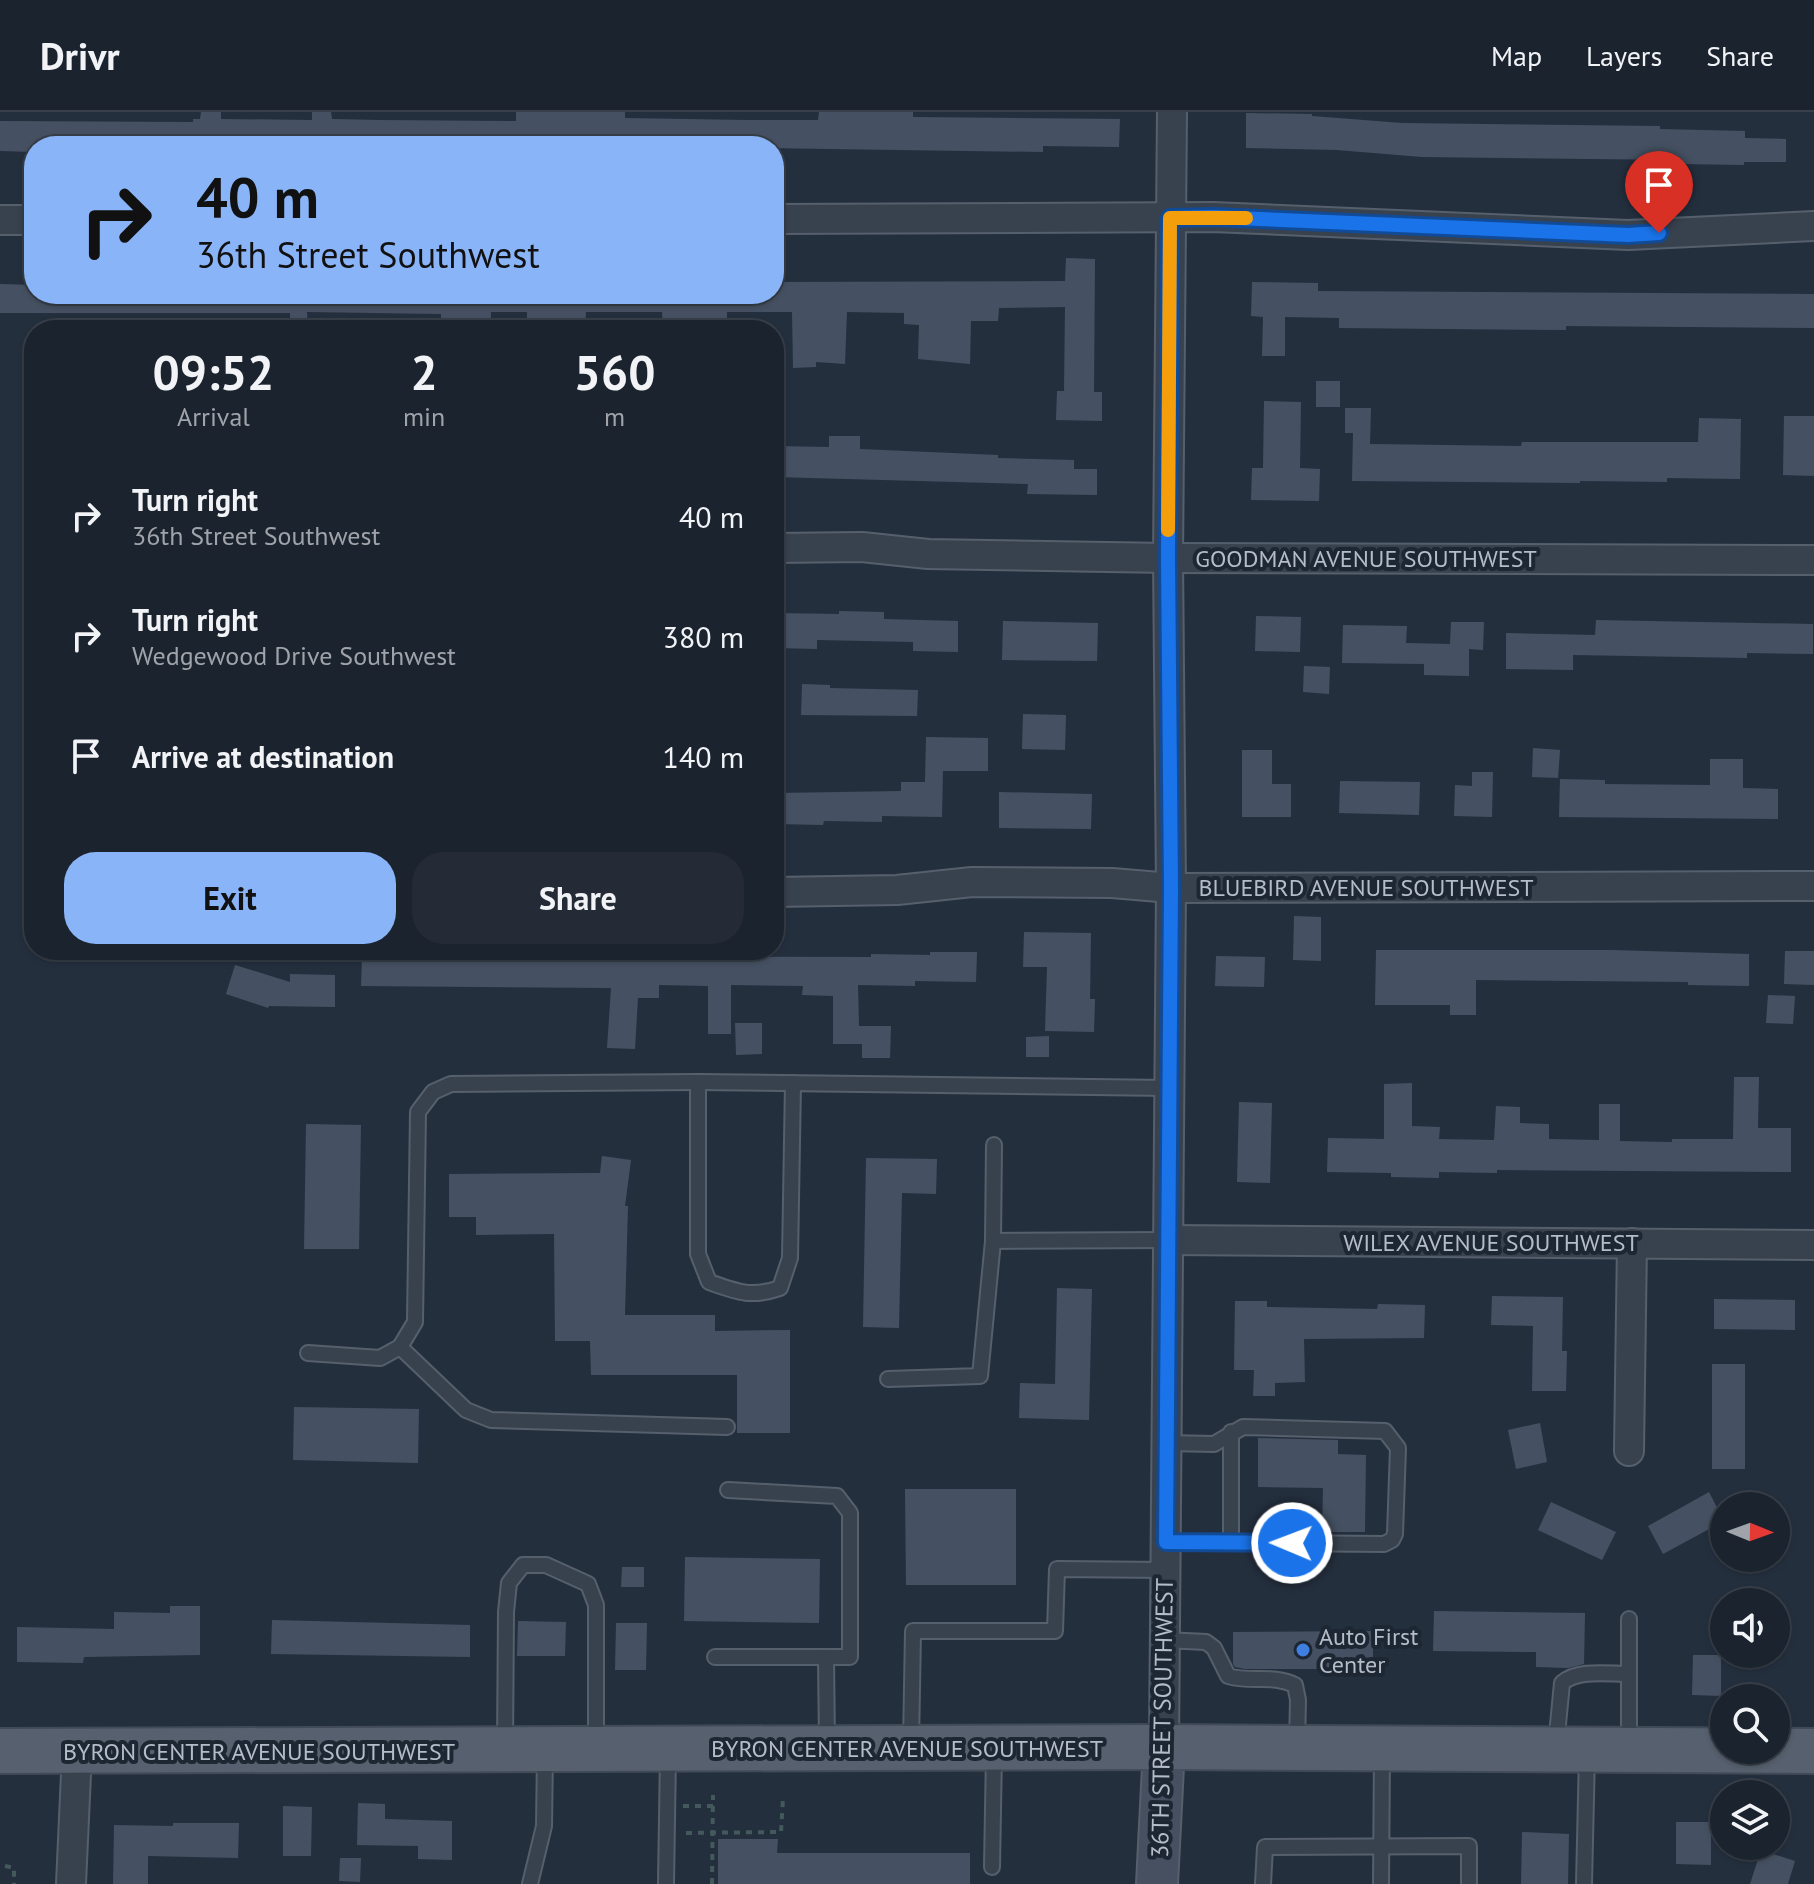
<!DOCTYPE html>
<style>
:root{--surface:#1b232e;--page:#242b36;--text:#f1f3f6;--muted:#a0a4aa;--line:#39404a;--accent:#8ab4f8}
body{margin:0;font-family:"PT Sans",sans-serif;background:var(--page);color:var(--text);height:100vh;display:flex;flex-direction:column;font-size:30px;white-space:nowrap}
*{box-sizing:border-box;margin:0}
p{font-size:26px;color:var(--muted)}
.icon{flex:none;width:44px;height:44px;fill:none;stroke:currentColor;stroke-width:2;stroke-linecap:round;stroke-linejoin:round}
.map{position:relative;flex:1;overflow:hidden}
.drawer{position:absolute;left:24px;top:208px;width:760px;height:640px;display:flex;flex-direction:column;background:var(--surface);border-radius:32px;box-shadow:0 2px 6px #0004,0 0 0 2px var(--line)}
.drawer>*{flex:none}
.top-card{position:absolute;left:24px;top:24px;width:760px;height:168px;border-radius:32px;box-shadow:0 2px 6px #0004,0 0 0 2px var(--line);background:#8ab4f8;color:#111;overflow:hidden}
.needle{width:52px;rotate:91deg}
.fabs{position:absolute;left:1710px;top:1380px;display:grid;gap:16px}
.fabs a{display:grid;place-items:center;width:80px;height:80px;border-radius:50%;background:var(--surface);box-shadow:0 2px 6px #0004,0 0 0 2px var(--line);font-size:40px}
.pin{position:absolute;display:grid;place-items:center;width:68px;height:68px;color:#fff;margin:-82px -34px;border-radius:50% 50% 50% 0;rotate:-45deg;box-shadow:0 0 8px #0007}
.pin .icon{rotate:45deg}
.me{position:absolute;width:88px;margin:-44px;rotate:271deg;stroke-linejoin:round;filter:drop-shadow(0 0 6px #0008)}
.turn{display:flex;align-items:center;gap:28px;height:168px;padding:0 40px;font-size:36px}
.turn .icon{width:104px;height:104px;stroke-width:2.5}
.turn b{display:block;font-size:56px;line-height:68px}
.eta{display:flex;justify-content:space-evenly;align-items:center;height:136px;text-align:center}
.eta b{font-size:48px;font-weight:700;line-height:56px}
.cta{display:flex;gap:16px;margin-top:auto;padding:16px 40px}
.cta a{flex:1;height:92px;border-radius:32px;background:var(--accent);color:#111;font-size:32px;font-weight:700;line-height:92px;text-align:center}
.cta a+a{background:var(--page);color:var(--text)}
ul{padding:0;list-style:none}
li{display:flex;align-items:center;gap:24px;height:120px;padding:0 40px}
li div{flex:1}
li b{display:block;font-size:30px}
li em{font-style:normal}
header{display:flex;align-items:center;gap:48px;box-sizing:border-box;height:112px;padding:0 40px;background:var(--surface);border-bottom:2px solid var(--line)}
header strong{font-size:38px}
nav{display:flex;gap:44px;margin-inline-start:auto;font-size:28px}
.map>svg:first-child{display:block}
</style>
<header>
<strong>Drivr</strong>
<nav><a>Map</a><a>Layers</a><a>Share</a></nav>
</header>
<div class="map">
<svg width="1814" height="1772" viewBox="0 0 1814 1772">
<rect width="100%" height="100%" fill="#242f3e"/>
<g fill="#455162">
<path d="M 201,0 L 221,0 L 221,7 L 312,8 L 312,0 L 331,0 L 332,7 L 380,8 L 516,9 L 516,0 L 625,0 L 625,6 L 745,8 L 818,8 L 819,0 L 913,0 L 913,5 L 1120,7 L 1119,35 L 1043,34 L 1043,40 L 562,33 L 34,34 L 34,40 L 0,39 L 0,9 L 193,10 L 193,7 L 200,7 Z"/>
<path d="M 1246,1 L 1312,2 L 1312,4 L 1402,11 L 1660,14 L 1660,17 L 1745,19 L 1745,26 L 1786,27 L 1786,50 L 1744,50 L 1744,53 L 1680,52 L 1680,48 L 1422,45 L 1337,38 L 1246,36 Z"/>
<path d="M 1066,146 L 1095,147 L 1094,280 L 1102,280 L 1102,309 L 1056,308 L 1057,279 L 1064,279 L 1065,195 L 999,196 L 998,209 L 971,209 L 970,252 L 918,247 L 919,213 L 904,212 L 904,201 L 847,200 L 845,252 L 816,250 L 816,255 L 793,256 L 792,200 L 727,200 L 727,208 L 710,207 L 710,218 L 663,218 L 662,200 L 586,200 L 585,218 L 545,218 L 545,213 L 527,213 L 527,200 L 491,200 L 491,218 L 441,218 L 441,202 L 307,200 L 308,218 L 290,218 L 290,201 L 0,201 L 0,172 L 34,173 L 34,182 L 774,182 L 774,170 L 1065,169 Z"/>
<path d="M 1252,170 L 1318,171 L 1318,179 L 1814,182 L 1814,216 L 1566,214 L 1566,218 L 1339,216 L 1339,206 L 1285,205 L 1285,244 L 1262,244 L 1263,205 L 1251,204 Z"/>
<rect x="1316" y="269" width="24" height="26"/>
<path d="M 1264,289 L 1301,290 L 1300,356 L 1320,357 L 1319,389 L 1251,388 L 1252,356 L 1263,356 Z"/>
<path d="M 1345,296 L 1371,296 L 1370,332 L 1521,334 L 1522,330 L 1698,330 L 1699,306 L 1741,307 L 1740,367 L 1667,366 L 1667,370 L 1580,369 L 1580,371 L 1352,369 L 1353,321 L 1345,321 Z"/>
<path d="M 1784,304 L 1814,304 L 1814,364 L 1783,363 Z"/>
<path d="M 829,324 L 860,324 L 860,337 L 998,343 L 998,346 L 1074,348 L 1074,357 L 1097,357 L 1097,383 L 1027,382 L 1028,372 L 774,365 L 774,334 L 829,335 Z"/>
<path d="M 839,499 L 884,500 L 884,507 L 958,509 L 958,540 L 913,539 L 913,530 L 817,528 L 817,537 L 775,536 L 775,501 L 839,502 Z"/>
<path d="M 1256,504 L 1301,505 L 1300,540 L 1255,539 Z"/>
<path d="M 1596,508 L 1813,512 L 1813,542 L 1747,541 L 1747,546 L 1573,543 L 1573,558 L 1506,557 L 1506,521 L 1595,523 Z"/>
<path d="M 1003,509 L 1098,511 L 1097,549 L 1002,548 Z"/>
<path d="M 1451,510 L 1484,510 L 1483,538 L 1469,537 L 1469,564 L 1424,563 L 1424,552 L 1342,551 L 1343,513 L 1407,514 L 1406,531 L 1450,532 Z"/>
<path d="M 1304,554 L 1330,555 L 1329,582 L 1303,580 Z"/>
<path d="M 802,572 L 830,573 L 830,576 L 918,578 L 917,604 L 801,603 Z"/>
<path d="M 1023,602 L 1066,603 L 1065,638 L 1022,637 Z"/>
<path d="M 926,625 L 988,626 L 988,659 L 943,659 L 942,705 L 882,704 L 882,710 L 824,709 L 823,713 L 776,712 L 777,681 L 901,679 L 901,670 L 925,670 Z"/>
<path d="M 1533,636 L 1560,638 L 1558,666 L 1532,665 Z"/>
<path d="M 1242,638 L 1272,638 L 1272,672 L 1291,672 L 1291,705 L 1242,705 Z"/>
<path d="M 1710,647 L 1743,647 L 1743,676 L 1778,677 L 1778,707 L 1559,705 L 1560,667 L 1605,668 L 1605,672 L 1710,673 Z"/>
<path d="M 1472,660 L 1493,660 L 1492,705 L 1454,704 L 1455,673 L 1472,674 Z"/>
<path d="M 1340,669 L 1420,670 L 1419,703 L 1339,701 Z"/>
<path d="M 999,680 L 1092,682 L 1091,717 L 999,716 Z"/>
<path d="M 1294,804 L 1321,805 L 1321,849 L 1293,848 Z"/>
<path d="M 1024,820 L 1091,821 L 1090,887 L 1095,887 L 1094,920 L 1045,919 L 1047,855 L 1023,855 Z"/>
<path d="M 1376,838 L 1612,838 L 1749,842 L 1749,874 L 1688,873 L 1688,870 L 1476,868 L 1476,903 L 1450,903 L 1450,893 L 1375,893 Z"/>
<path d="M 1785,839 L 1814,839 L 1814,873 L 1784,872 Z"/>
<path d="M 930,840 L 977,840 L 976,870 L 915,869 L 915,874 L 858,873 L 859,914 L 891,914 L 890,946 L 862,946 L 862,932 L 833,932 L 833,884 L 802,883 L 803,874 L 731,873 L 731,922 L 708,922 L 708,874 L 659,873 L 659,886 L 638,886 L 635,937 L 607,936 L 611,876 L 361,874 L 362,844 L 871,845 L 871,842 L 930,843 Z"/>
<path d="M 1216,844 L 1265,845 L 1264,875 L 1215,874 Z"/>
<path d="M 235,853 L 290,870 L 290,862 L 335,863 L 335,895 L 269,894 L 268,896 L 226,882 Z"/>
<path d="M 1768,883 L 1795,884 L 1793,912 L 1766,911 Z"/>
<path d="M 735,911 L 762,911 L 762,942 L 736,943 Z"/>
<path d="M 1049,924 L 1049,945 L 1026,945 L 1026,925 Z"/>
<path d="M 1734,965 L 1759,965 L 1758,1016 L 1791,1016 L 1791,1060 L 1497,1058 L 1497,1061 L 1439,1060 L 1439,1066 L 1391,1065 L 1391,1061 L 1327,1060 L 1328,1026 L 1384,1027 L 1384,972 L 1412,971 L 1412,1014 L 1440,1015 L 1439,1027 L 1494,1028 L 1496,994 L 1520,995 L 1520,1011 L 1549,1012 L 1549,1027 L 1599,1028 L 1599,992 L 1620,992 L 1620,1029 L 1672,1030 L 1672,1027 L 1733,1027 Z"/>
<path d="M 1239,990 L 1272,991 L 1270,1071 L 1237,1070 Z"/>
<path d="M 306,1012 L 361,1013 L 359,1137 L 304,1137 Z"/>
<path d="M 602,1044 L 631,1048 L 625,1094 L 628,1094 L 625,1203 L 715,1203 L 715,1219 L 790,1218 L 790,1321 L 737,1321 L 737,1263 L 591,1263 L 590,1229 L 555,1229 L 554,1122 L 476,1123 L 476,1105 L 449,1105 L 449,1062 L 600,1061 Z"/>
<path d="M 866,1046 L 937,1047 L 936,1082 L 902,1081 L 899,1216 L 863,1215 Z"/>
<path d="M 1057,1176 L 1092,1177 L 1089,1308 L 1019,1306 L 1020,1271 L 1055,1272 Z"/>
<path d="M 1492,1184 L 1563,1185 L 1562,1239 L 1567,1239 L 1566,1279 L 1532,1279 L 1533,1214 L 1491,1213 Z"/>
<path d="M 1714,1187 L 1795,1188 L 1795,1218 L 1714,1217 Z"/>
<path d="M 1235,1189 L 1267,1189 L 1267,1195 L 1377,1197 L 1378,1192 L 1425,1193 L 1424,1226 L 1304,1227 L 1305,1270 L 1275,1271 L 1275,1284 L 1253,1284 L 1254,1258 L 1234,1258 Z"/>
<rect x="1712" y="1252" width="33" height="105"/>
<path d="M 294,1295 L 419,1297 L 418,1351 L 293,1348 Z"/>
<path d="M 1540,1311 L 1547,1350 L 1516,1357 L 1508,1318 Z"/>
<path d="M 1258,1326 L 1338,1328 L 1338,1342 L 1366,1343 L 1365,1420 L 1322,1420 L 1323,1376 L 1258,1375 Z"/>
<path d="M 905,1377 L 1016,1377 L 1016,1473 L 906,1473 Z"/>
<path d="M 1709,1380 L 1724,1409 L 1663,1442 L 1648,1414 Z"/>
<path d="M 1551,1390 L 1616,1420 L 1602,1448 L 1538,1418 Z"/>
<path d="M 685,1445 L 820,1447 L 819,1511 L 684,1509 Z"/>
<path d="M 622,1455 L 644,1455 L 644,1475 L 621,1475 Z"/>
<path d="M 170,1494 L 200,1494 L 200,1543 L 84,1545 L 83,1551 L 17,1550 L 17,1515 L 114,1517 L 114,1500 L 170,1501 Z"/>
<path d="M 1434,1499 L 1585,1501 L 1584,1552 L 1568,1556 L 1536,1555 L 1536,1540 L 1433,1539 Z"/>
<path d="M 272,1508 L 470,1513 L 470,1545 L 271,1542 Z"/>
<path d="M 518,1509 L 566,1510 L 565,1544 L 517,1544 Z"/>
<path d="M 616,1511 L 647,1511 L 646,1558 L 615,1558 Z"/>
<path d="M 1373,1519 L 1373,1557 L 1245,1557 L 1235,1555 L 1233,1552 L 1233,1520 Z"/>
<path d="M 1693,1543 L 1721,1543 L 1721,1584 L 1692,1583 Z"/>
<path d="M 358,1691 L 385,1692 L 385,1707 L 452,1709 L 452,1748 L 418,1747 L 418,1734 L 357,1733 Z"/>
<path d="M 283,1694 L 312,1695 L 311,1744 L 283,1744 Z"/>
<path d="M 1676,1710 L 1711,1710 L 1711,1753 L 1676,1752 Z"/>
<path d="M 173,1711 L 239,1711 L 238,1746 L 148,1744 L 148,1772 L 113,1772 L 114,1713 L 173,1714 Z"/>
<path d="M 1522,1720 L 1569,1722 L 1568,1772 L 1521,1772 Z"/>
<path d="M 718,1727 L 778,1727 L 777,1741 L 970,1741 L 970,1772 L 718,1772 Z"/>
<path d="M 1761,1738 L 1795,1749 L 1788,1772 L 1750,1772 Z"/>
<path d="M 340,1746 L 361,1746 L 360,1770 L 339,1769 Z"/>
</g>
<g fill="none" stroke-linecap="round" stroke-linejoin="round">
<defs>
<g id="lane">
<path d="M 698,970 L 698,1142 L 709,1170 C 737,1180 751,1186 780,1176 L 790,1146 L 793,971"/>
<path d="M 993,1129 L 994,1033"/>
<path d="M 400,1235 L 466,1298 L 491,1308 L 727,1315"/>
<path d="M 308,1241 L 380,1246 L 400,1235 L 415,1210 L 418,1000 L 433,980 L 451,972 L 698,970 L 1168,976"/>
<path d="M 888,1267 L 980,1264 L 993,1129 L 1167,1128"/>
<path d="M 1166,1430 L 1384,1432 L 1392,1428 L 1395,1422 L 1398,1336 L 1385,1319 L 1243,1315 L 1214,1332 L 1166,1331"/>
<path d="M 1231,1430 L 1231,1320"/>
<path d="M 1165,1528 L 1206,1530 L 1214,1536 L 1228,1564 C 1250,1571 1273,1562 1295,1573 L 1298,1588 L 1297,1632"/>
<path d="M 715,1545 L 850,1545 L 850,1401 L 837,1384 L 728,1378"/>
<path d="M 826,1545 L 827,1633"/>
<path d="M 911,1632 L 913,1519 L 1055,1519 L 1057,1457 L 1165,1458"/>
<path d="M 1556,1633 L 1562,1571 C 1578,1557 1608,1562 1629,1562"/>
<path d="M 1629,1634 L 1629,1507"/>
<path d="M 505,1635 L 506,1500 L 509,1471 L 523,1453 L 546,1453 L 588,1472 L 596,1493 L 596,1633"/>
<path d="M 992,1755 L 994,1640"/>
<path d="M 530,1772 L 544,1714 L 545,1642"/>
<path d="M 666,1772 L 668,1642"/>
<path d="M 1263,1772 L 1265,1735 L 1469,1734 L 1469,1772"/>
<path d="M 1381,1772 L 1382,1641"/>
<path d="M 1584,1772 L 1587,1642"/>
</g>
<g id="street">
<path d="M 774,107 L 1213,105 L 1628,123 L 1814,114"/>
<path d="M 0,108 L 34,108"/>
<path d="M 774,436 L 862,435 L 928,442 L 1168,446 L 1814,448"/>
<path d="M 774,780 L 897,778 L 972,770 L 1112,771 L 1171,776 L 1814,774"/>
<path d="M 1167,1128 L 1814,1133"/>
<path d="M 1629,1339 L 1632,1131"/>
<path d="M 1164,1635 L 1171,776 L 1168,446 L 1172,0"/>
<path d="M 71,1772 L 77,1640"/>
</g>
<path id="secondary" d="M 1157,1772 L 1164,1635"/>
<path id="primary" d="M 0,1639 L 1164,1635 L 1814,1639"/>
</defs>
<use href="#lane" stroke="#565f6c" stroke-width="18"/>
<use href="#street" stroke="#565f6c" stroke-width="32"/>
<use href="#secondary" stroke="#565f6c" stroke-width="44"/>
<use href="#primary" stroke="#414a57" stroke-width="48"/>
<g stroke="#44595c" stroke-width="4" stroke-dasharray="6 6" stroke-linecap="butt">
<path d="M 683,1694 L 713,1694"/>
<path d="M 686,1721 L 781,1720 L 783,1686"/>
<path d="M 5,1754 L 14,1756 L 14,1772"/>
<path d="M 712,1772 L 713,1683"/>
</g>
<use href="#lane" stroke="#38414e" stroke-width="14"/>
<use href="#street" stroke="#38414e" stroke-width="28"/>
<use href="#secondary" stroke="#465061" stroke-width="40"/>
<use href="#primary" stroke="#56606e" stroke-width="44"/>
</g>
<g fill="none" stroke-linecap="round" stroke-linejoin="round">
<defs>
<path id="route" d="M 1292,1431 L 1166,1430 L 1171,776 L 1168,446 L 1170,106 L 1213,105 L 1628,123 L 1659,121"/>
</defs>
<use href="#route" stroke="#114b97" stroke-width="20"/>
<use href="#route" stroke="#1a73e8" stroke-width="14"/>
<path stroke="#f59e0b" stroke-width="14" d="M 1168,418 L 1170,106 L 1246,106"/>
</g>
<circle fill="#3f7fe0" stroke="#1d2633" stroke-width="3" cx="1303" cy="1538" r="8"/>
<g text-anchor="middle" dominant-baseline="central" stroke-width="8" stroke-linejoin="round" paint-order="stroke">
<g font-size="24" fill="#b4bcc9" stroke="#1d2633">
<text x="1366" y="446">GOODMAN AVENUE SOUTHWEST</text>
<text x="1366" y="775">BLUEBIRD AVENUE SOUTHWEST</text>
<text x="1491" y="1130">WILEX AVENUE SOUTHWEST</text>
<text transform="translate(1162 1606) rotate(-89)">36TH STREET SOUTHWEST</text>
<text x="907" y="1636">BYRON CENTER AVENUE SOUTHWEST</text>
<text x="259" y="1639">BYRON CENTER AVENUE SOUTHWEST</text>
</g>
<g font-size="24" fill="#b4bcc9" stroke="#1d2633" text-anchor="start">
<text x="1319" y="1524">Auto First<tspan x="1319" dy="28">Center</tspan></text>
</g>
</g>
</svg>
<div class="fabs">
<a><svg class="needle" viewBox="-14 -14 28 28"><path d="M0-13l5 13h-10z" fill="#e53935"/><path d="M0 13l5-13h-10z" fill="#a0a4aa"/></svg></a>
<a><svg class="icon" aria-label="sound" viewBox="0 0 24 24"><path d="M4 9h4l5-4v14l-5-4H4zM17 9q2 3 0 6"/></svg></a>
<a><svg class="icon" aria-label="search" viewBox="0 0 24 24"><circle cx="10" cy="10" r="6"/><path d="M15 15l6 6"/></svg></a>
<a><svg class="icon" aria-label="layers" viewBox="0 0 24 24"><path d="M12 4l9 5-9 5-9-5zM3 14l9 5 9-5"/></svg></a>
</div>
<div class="pin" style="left:1659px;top:121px;background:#d93025"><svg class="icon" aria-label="arrive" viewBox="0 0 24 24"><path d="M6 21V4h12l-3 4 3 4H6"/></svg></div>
<svg class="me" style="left:1292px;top:1431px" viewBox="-20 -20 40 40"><circle r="17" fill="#1a73e8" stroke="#fff" stroke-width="3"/><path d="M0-11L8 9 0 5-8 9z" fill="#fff"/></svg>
<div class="top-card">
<div class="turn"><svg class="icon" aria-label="right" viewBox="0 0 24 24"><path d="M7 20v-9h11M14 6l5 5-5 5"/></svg><div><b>40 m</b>36th Street Southwest</div></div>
</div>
<section class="drawer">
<div class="eta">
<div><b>09:52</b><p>Arrival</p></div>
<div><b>2</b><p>min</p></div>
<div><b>560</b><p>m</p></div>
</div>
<ul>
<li><svg class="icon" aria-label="right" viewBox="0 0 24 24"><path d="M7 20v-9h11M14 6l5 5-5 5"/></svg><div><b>Turn right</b><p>36th Street Southwest</p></div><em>40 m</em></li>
<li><svg class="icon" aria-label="right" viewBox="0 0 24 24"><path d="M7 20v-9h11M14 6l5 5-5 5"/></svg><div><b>Turn right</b><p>Wedgewood Drive Southwest</p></div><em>380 m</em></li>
<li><svg class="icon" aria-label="arrive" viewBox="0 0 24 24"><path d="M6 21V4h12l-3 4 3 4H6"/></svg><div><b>Arrive at destination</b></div><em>140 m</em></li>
</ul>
<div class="cta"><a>Exit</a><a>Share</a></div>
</section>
</div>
